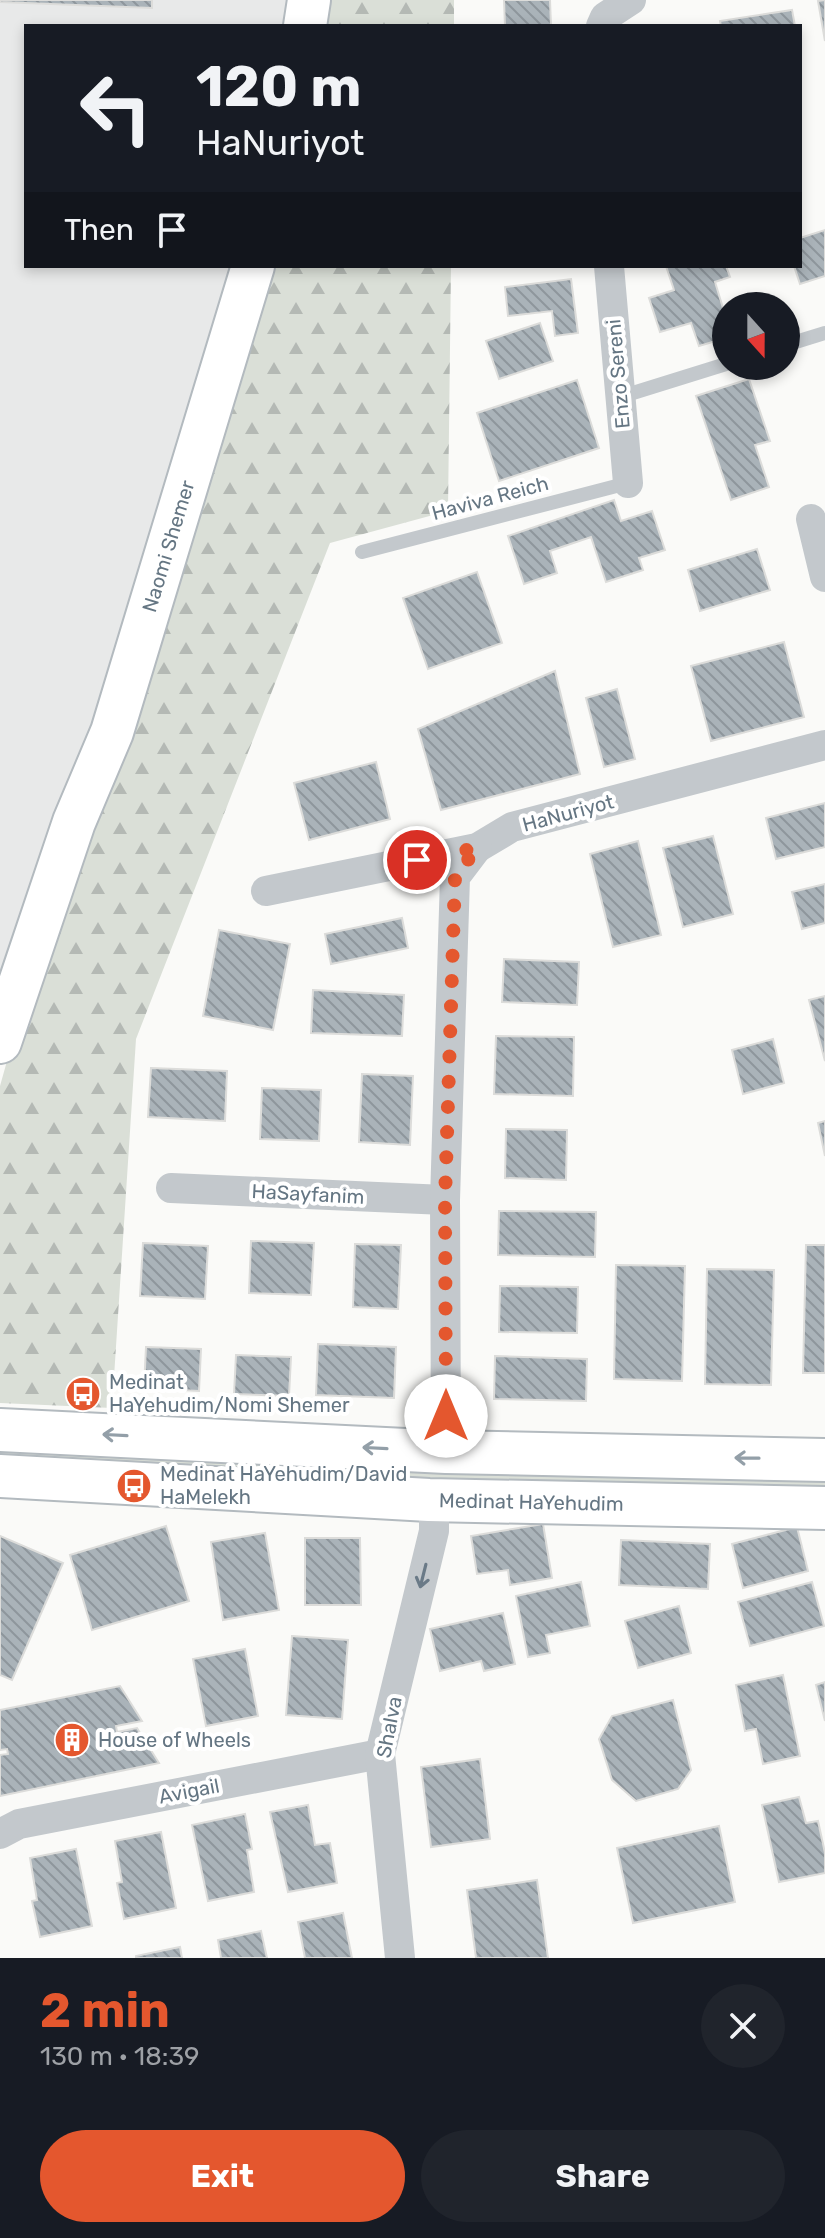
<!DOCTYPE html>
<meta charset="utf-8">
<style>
:root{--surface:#171b24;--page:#20242c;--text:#f1f3f6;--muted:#9ea1a6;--accent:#e4572e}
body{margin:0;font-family:Rubik,sans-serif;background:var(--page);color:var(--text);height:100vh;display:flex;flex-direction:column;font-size:30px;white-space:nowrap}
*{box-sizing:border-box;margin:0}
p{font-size:26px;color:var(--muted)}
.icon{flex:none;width:44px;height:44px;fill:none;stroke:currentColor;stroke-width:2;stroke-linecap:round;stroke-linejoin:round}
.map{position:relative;height:1958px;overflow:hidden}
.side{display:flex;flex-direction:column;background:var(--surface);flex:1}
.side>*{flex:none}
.guide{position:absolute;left:24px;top:24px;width:778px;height:244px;border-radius:0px;box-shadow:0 4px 12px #0003;background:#171b24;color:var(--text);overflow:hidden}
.needle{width:52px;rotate:159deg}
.tools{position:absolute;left:712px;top:292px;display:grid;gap:16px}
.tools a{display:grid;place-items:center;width:88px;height:88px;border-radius:50%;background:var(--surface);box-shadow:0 4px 12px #0003;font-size:40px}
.pin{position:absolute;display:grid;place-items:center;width:68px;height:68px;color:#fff;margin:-34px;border:4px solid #fff;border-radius:50%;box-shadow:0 2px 8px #0007}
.me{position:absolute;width:88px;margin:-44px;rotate:0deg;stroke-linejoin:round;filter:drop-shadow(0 0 6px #0008)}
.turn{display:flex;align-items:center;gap:28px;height:168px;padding:0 40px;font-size:36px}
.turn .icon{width:104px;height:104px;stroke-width:2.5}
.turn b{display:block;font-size:56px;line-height:68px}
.then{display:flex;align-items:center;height:76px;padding:0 40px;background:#0003;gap:16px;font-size:30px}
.round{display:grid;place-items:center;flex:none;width:84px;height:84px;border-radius:42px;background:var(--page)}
.head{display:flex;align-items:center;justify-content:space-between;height:136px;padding:0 40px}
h1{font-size:48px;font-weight:700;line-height:60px;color:var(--accent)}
.primary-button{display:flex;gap:16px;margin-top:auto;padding:16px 40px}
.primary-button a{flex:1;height:92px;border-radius:48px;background:var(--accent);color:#fff;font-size:32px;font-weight:700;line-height:92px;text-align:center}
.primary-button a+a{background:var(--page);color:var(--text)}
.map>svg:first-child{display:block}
</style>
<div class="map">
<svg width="825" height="1958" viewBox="0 0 825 1958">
<defs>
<pattern id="forest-firs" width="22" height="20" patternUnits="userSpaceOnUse" patternTransform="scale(2)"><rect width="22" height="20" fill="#dadfd7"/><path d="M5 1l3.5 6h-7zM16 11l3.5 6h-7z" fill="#b4b9b4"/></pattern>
<pattern id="building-back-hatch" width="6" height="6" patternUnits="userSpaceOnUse" patternTransform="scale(2)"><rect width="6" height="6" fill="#aab3b9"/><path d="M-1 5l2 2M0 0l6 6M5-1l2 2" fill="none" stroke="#8e969c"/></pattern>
</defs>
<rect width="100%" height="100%" fill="#fafaf8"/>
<path fill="#e8e9e9" d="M 0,0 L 309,0 L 305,26 L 26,26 L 26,266 L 253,266 L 0,1042 Z"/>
<path fill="#dadfd7" d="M 0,1444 L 614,1474 L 825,1482 L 825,1493 L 0,1461 Z"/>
<g fill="url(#forest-firs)">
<path d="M 320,0 L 454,0 L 454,26 L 315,26 Z"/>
<path d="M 256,266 L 451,266 L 448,511 L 330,543 L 136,1039 L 112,1408 L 0,1403 L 0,1086 L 74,822 Z"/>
</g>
<g fill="url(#building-back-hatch)" stroke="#dcdcda" stroke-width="2">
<path d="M 0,0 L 152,0 L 152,8 L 0,2 Z"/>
<path d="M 504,0 L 550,0 L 551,26 L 505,26 Z"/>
<path d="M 825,0 L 825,41 L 818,1 Z"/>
<path d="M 792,10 L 795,26 L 721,26 L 720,21 Z"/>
<path d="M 825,230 L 825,276 L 800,284 L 794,266 L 800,266 L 800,238 Z"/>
<path d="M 666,266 L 726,266 L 730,277 L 715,282 L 726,318 L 726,338 L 699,346 L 691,323 L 660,332 L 649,298 L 674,290 Z"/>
<path d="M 571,279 L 578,333 L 555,336 L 552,311 L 508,316 L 505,287 Z"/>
<path d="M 540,323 L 553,361 L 499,379 L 486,341 Z"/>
<path d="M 749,379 L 770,441 L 755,445 L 769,487 L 731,500 L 696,396 Z"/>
<path d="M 577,380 L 599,448 L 499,481 L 477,413 Z"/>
<path d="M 614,500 L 621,521 L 652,511 L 665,550 L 639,558 L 643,570 L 606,582 L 591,537 L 550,551 L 557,573 L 524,584 L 508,536 Z"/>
<path d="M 757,549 L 770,590 L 700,611 L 688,570 Z"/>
<path d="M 477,572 L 502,643 L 428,669 L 403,598 Z"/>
<path d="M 784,642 L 804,717 L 711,741 L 691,666 Z"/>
<path d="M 555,671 L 580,774 L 441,810 L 418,729 Z"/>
<path d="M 617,689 L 635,759 L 604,767 L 586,698 Z"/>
<path d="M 376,762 L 390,819 L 309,840 L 294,783 Z"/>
<path d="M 825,803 L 825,847 L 776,859 L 766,818 Z"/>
<path d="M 713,836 L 733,914 L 683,927 L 663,848 Z"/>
<path d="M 638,841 L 661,935 L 613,947 L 590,854 Z"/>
<path d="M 825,884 L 825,923 L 802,929 L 792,892 Z"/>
<path d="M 402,918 L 408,948 L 331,964 L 325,934 Z"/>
<path d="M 219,930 L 290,944 L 273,1030 L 203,1016 Z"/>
<path d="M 504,959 L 579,962 L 577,1005 L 502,1002 Z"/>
<path d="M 313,990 L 404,995 L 402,1036 L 311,1033 Z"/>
<path d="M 825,996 L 825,1061 L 809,1000 Z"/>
<path d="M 496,1036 L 574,1037 L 573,1096 L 494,1094 Z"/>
<path d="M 773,1039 L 784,1083 L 743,1094 L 732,1050 Z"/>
<path d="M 151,1068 L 227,1071 L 225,1121 L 148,1117 Z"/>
<path d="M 362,1074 L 413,1076 L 410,1145 L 359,1142 Z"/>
<path d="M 262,1088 L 321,1090 L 319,1141 L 260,1139 Z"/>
<path d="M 825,1121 L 825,1156 L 818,1123 Z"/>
<path d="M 506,1129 L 567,1130 L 566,1180 L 505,1178 Z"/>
<path d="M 499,1211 L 596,1212 L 595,1257 L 498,1255 Z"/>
<path d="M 251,1241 L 314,1243 L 311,1295 L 249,1293 Z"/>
<path d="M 143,1243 L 208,1246 L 205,1299 L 140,1296 Z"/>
<path d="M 355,1244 L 401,1245 L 398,1309 L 353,1307 Z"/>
<path d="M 806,1245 L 825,1245 L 825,1373 L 803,1373 Z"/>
<path d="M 616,1265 L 685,1266 L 682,1381 L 614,1379 Z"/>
<path d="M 707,1269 L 774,1270 L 771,1385 L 705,1384 Z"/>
<path d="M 500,1286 L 578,1287 L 577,1333 L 499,1332 Z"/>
<path d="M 318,1344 L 396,1347 L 394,1398 L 316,1395 Z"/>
<path d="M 146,1347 L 201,1349 L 199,1391 L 144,1388 Z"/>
<path d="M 236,1355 L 291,1357 L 289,1396 L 234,1394 Z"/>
<path d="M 495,1356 L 587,1359 L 586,1401 L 494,1399 Z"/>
<path d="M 543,1524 L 552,1578 L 510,1585 L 508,1570 L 477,1574 L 471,1536 Z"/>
<path d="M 166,1526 L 189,1601 L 92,1630 L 70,1555 Z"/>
<path d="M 797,1527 L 808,1571 L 743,1588 L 732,1544 Z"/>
<path d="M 265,1533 L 279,1610 L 223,1620 L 211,1542 Z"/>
<path d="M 0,1536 L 63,1563 L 12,1680 L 0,1675 Z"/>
<path d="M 305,1538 L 360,1538 L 361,1605 L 305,1605 Z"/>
<path d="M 621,1540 L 710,1544 L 708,1589 L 619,1585 Z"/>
<path d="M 581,1582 L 590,1626 L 546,1635 L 550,1653 L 528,1657 L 516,1596 Z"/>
<path d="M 812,1582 L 824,1626 L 750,1646 L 738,1602 Z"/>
<path d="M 679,1606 L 691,1653 L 638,1668 L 625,1621 Z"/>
<path d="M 503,1613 L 515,1664 L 484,1671 L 481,1661 L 440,1671 L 430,1629 Z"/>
<path d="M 292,1636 L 348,1640 L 342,1719 L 286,1715 Z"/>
<path d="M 245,1649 L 258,1716 L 206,1726 L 193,1659 Z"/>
<path d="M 783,1675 L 800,1756 L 763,1764 L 756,1729 L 745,1731 L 736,1685 Z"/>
<path d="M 825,1682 L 825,1721 L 816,1685 Z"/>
<path d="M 120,1686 L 142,1721 L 116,1726 L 117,1732 L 137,1728 L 159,1763 L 0,1796 L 0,1755 L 8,1754 L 7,1749 L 0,1750 L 0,1710 Z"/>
<path d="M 673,1700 L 691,1770 L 678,1789 L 636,1801 L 612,1780 L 599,1739 L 612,1716 Z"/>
<path d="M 480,1759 L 490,1839 L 431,1847 L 421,1767 Z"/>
<path d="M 799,1797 L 806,1823 L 818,1821 L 825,1853 L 825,1873 L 779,1882 L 762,1805 Z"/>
<path d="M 308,1805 L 315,1845 L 330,1843 L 337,1883 L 288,1892 L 270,1812 Z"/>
<path d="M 245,1814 L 252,1849 L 247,1850 L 254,1892 L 208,1901 L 192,1825 Z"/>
<path d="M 719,1826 L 735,1902 L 633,1923 L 617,1848 Z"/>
<path d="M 161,1832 L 176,1908 L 124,1919 L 117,1883 L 122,1882 L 115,1841 Z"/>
<path d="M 76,1849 L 92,1926 L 40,1937 L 32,1901 L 37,1900 L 30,1858 Z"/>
<path d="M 537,1880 L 548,1958 L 476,1958 L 467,1890 Z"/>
<path d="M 343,1913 L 352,1958 L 305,1958 L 298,1922 Z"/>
<path d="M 261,1931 L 267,1958 L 221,1958 L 218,1940 Z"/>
<path d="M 180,1947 L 182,1958 L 136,1958 L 136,1956 Z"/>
</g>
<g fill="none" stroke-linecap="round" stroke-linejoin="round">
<defs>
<g id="secondary">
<path d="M 305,26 L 309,0"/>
<path id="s1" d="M 0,1042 L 74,822 L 112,732 L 253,266"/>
<path d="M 0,1430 L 446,1452 L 825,1460"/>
<path id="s2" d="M 0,1476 L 429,1500 L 825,1508"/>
</g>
</defs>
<use href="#secondary" stroke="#b3babf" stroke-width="46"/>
<g stroke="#c3c8cc" stroke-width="14">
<path d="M 786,345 L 825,333"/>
<path d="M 620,397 L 726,364"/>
<path d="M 362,552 L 628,483"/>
</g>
<g stroke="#c3c8cc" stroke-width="30">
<path d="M 601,26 L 605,17 L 631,0"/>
<path d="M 609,266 L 628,483"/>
<path d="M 811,519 L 825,577"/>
<path d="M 266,891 L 477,848 L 512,827 L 825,745"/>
<path d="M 171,1188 L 445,1200"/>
<path d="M 446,1452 L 445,1200 L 455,877 L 477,848"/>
<path d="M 0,1834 L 19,1824 L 380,1754"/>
<path d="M 400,1958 L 380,1754 L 434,1531 L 434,1516 L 429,1500"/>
</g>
<use href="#secondary" stroke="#fff" stroke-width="42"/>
</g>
<defs><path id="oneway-shaft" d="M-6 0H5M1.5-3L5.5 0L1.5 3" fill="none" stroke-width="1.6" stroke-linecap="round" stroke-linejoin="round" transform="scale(2)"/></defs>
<g stroke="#939fa8">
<use href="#oneway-shaft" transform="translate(115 1435) rotate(-177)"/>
<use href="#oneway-shaft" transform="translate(375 1448) rotate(-177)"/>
<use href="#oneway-shaft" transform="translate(747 1458) rotate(-179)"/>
</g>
<use stroke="#6a7a87" href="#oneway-shaft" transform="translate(423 1576) rotate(104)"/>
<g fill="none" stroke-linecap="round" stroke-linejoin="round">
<path stroke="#e4572e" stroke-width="14" stroke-dasharray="0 25.2" d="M 417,860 L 477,848 L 455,877 L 445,1200 L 446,1416"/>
</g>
<defs>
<symbol id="bus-disc" viewBox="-11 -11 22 22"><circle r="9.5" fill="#e4572e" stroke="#fff"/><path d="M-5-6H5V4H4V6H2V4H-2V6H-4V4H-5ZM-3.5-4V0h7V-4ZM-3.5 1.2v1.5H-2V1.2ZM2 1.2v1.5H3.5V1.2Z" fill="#fff"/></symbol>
<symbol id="building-disc" viewBox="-11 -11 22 22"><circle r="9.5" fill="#e4572e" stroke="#fff"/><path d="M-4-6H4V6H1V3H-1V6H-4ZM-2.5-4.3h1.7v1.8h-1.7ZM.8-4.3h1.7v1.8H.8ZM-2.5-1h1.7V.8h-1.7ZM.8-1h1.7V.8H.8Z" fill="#fff"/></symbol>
</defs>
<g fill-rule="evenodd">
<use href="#bus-disc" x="63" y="1374" width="40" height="40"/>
<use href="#bus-disc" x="114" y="1466" width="40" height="40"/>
<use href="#building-disc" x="52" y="1720" width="40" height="40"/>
</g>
<g text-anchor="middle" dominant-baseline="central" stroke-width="8" stroke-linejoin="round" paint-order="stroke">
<g font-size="20" fill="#657683" stroke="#fff">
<text transform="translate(618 374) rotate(-95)">Enzo Sereni</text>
<text transform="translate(490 498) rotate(-15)">Haviva Reich</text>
<text stroke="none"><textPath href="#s1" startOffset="524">Naomi Shemer</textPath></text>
<text transform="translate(568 813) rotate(-15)">HaNuriyot</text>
<text transform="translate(308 1194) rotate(3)">HaSayfanim</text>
<text stroke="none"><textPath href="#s2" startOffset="532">Medinat HaYehudim</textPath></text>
<text transform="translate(389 1727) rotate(-79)">Shalva</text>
<text transform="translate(189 1791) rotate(-11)">Avigail</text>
</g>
<g font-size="20" fill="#657683" stroke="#fff" text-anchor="start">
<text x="109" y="1382">Medinat<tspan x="109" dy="23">HaYehudim/Nomi Shemer</tspan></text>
<text x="160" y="1474">Medinat HaYehudim/David<tspan x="160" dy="23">HaMelekh</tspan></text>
<text x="98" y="1740">House of Wheels</text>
</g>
</g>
</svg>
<div class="tools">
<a><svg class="needle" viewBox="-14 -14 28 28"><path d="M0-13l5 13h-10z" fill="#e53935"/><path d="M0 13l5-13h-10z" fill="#9ea1a6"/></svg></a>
</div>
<div class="pin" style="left:417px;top:860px;background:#d93025"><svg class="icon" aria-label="arrive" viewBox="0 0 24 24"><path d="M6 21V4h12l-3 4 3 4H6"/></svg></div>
<svg class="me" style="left:446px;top:1416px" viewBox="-20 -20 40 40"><circle r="19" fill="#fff"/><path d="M0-13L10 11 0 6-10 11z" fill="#e4572e"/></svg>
<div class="guide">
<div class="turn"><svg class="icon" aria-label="left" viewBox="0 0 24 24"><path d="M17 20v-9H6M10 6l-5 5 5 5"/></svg><div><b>120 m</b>HaNuriyot</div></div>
<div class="then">Then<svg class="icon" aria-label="arrive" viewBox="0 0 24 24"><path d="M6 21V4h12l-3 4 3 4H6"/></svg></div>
</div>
</div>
<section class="side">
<div class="head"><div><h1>2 min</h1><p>130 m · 18:39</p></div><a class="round"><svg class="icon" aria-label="close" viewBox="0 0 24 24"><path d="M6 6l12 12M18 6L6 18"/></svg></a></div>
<div class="primary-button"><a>Exit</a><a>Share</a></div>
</section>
